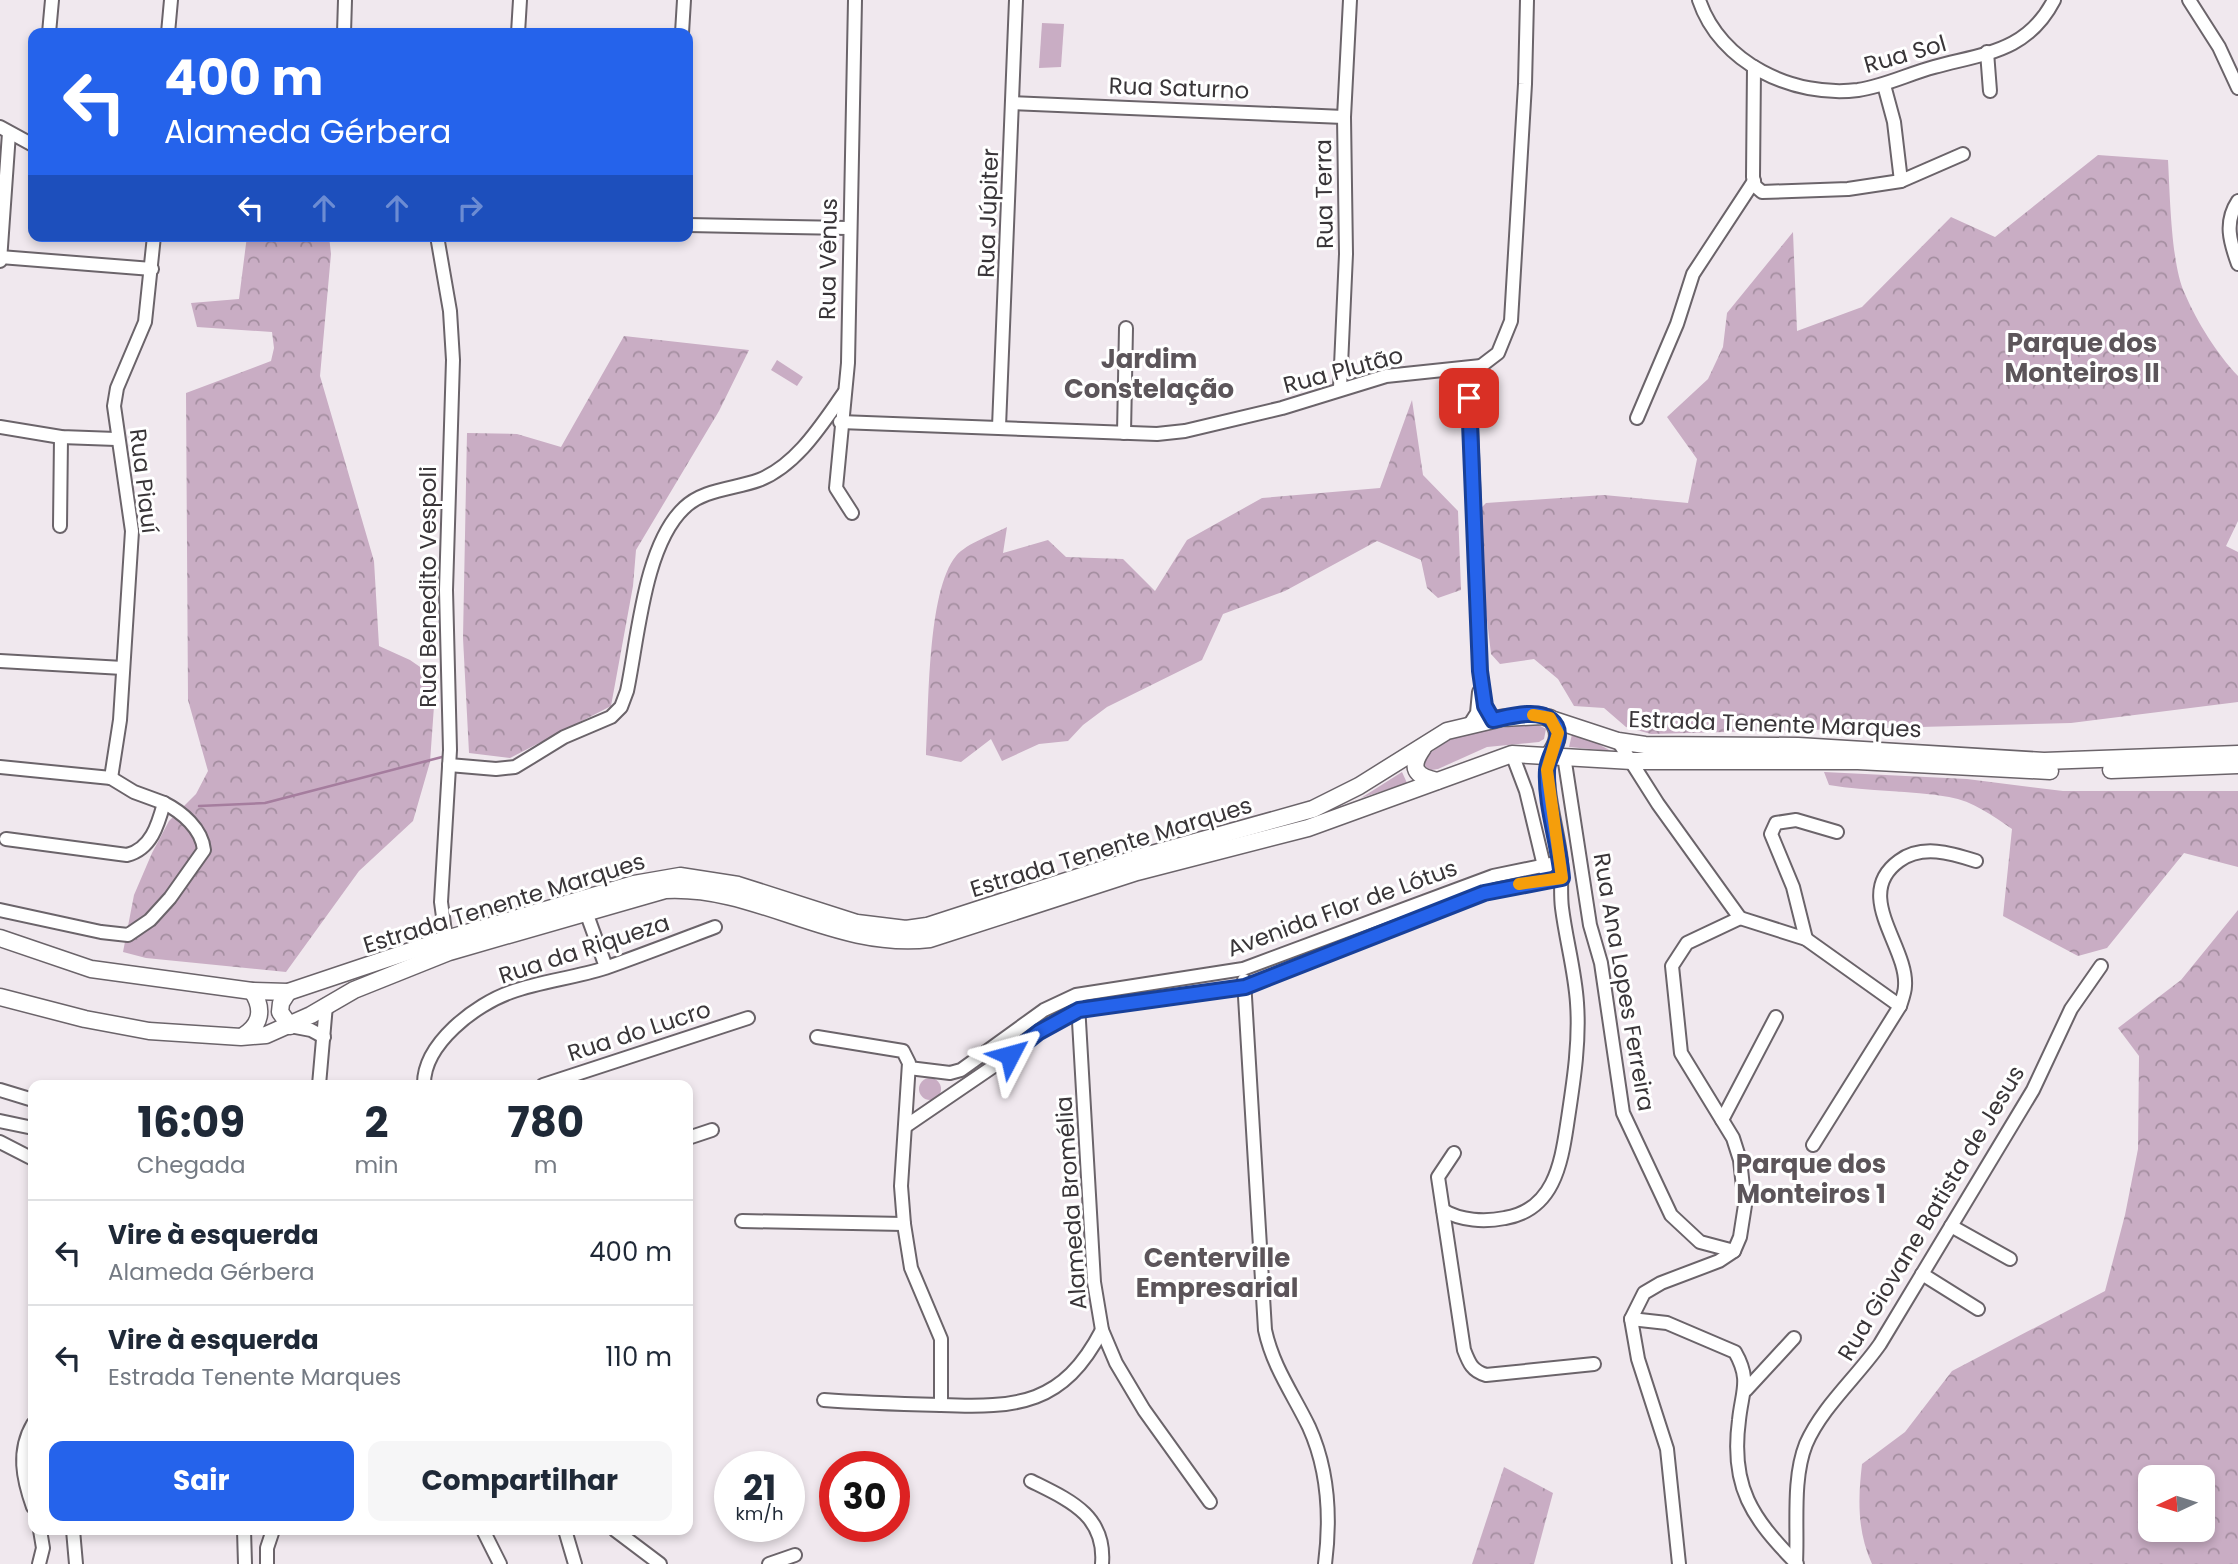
<!DOCTYPE html>
<html lang="pt">
<meta charset="utf-8">
<style>
:root{--surface:#fff;--page:#f6f6f7;--text:#1f2937;--muted:#747a83;--line:#e0e1e3;--accent:#2563eb}
body{margin:0;font-family:Poppins,sans-serif;background:var(--page);color:var(--text);height:100vh;display:flex;flex-direction:column;font-size:26px;white-space:nowrap}
*{box-sizing:border-box;margin:0}
p{font-size:23px;color:var(--muted)}
.icon{flex:none;width:38px;height:38px;fill:none;stroke:currentColor;stroke-width:2;stroke-linecap:round;stroke-linejoin:round}
.map{position:relative;flex:1;overflow:hidden}
.sheet{position:absolute;left:28px;top:1080px;width:665px;height:455px;display:flex;flex-direction:column;background:var(--surface);border-radius:14px;box-shadow:0 4px 10px #0003}
.sheet>*{flex:none}
.banner{position:absolute;left:28px;top:28px;width:665px;height:214px;border-radius:14px;box-shadow:0 4px 10px #0003;background:#2563eb;color:#fff;overflow:hidden}
.needle{width:46px;rotate:266deg}
.buttons{position:absolute;left:2138px;top:1465px;display:grid;gap:14px}
.buttons a{display:grid;place-items:center;width:77px;height:77px;border-radius:14px;background:var(--surface);box-shadow:0 4px 10px #0003;font-size:35px}
.speed{position:absolute;left:714px;top:1451px;display:flex;gap:14px;font-size:35px;font-weight:700;text-align:center}
.speed>*{display:grid;place-content:center;width:91px;height:91px;border-radius:50%;background:var(--surface);box-shadow:0 4px 10px #0003;line-height:1}
.speed small{font-size:18px;font-weight:400}
.speed .limit{border:10px solid #d22;background:#fff;color:#111}
.pin{position:absolute;display:grid;place-items:center;width:60px;height:60px;color:#fff;margin:-30px;border-radius:14px;box-shadow:0 4px 10px #0006}
.me{position:absolute;width:77px;margin:-38px;rotate:51deg;stroke-linejoin:round;filter:drop-shadow(0 0 5px #0008)}
.turn{display:flex;align-items:center;gap:24px;height:147px;padding:0 21px;font-size:32px}
.turn .icon{width:91px;height:91px;stroke-width:2.5}
.turn b{display:block;font-size:49px;line-height:60px}
.lanes{display:flex;align-items:center;height:66px;padding:0 21px;background:#0003;justify-content:center;gap:35px;direction:ltr}
.lanes .off{opacity:.35}
.eta{display:flex;justify-content:space-evenly;align-items:center;height:119px;text-align:center}
.eta b{font-size:42px;font-weight:700;line-height:49px}
.cta{display:flex;gap:14px;margin-top:auto;padding:14px 21px}
.cta a{flex:1;height:80px;border-radius:14px;background:var(--accent);color:#fff;font-size:28px;font-weight:700;line-height:80px;text-align:center}
.cta a+a{background:var(--page);color:var(--text)}
ul{padding:0;list-style:none}
li{display:flex;align-items:center;gap:21px;height:105px;padding:0 21px;border-top:2px solid var(--line)}
li div{flex:1}
li b{display:block;font-size:26px}
li em{font-style:normal}
.map>svg:first-child{display:block}
</style>
<div class="map">
<svg width="2238" height="1564" viewBox="0 0 2238 1564">
<defs>
<pattern id="forest-crowns" width="20" height="18" patternUnits="userSpaceOnUse" patternTransform="scale(1.75)"><rect width="20" height="18" fill="#c9adc4"/><path d="M2 6a3 3 0 1 1 6 0M12 15a3 3 0 1 1 6 0" fill="none" stroke="#a48ea0"/></pattern>
</defs>
<rect width="100%" height="100%" fill="#f0e8ee"/>
<g fill="#c9adc4">
<path d="M 1042,23 L 1064,24 L 1061,67 L 1039,68 Z"/>
<path d="M 777,360 L 803,377 L 797,386 L 771,370 Z"/>
<path d="M 1535,723 L 1546,729 L 1544,739 L 1539,742 L 1487,747 L 1438,769 L 1425,771 L 1420,760 L 1456,735 Z"/>
<path d="M 1573,730 L 1611,751 L 1569,747 Z"/>
<path d="M 1402,772 L 1407,783 L 1361,798 Z"/>
<circle cx="930" cy="1089" r="11"/>
</g>
<g fill="url(#forest-crowns)" fill-rule="evenodd">
<path d="M 2098,155 L 2168,160 C 2170,193 2171,266 2185,294 C 2197,322 2217,354 2238,376 L 2238,521 L 2226,546 L 2238,552 L 2238,702 L 2071,723 L 1651,734 L 1626,727 L 1604,708 L 1574,706 L 1558,679 L 1534,659 L 1500,664 L 1491,654 L 1481,569 L 1481,508 L 1486,503 L 1604,495 L 1688,503 L 1697,459 L 1667,417 L 1708,379 L 1723,347 L 1727,313 L 1793,232 L 1797,331 L 1862,307 L 1951,217 L 1995,237 Z"/>
<path d="M 247,236 L 329,236 L 331,254 L 320,376 L 374,561 L 379,646 L 410,660 L 436,678 L 430,762 L 413,821 L 359,871 L 286,972 L 146,958 L 123,952 L 134,895 L 152,853 L 169,821 L 196,794 L 208,771 L 188,700 L 186,393 L 271,361 L 274,348 L 272,332 L 197,327 L 191,303 L 239,299 Z"/>
<path d="M 624,336 L 749,350 L 719,411 L 636,550 L 633,586 L 611,706 L 510,758 L 469,753 L 463,638 L 467,433 L 517,434 L 561,447 Z"/>
<path d="M 1412,400 L 1423,475 L 1458,511 L 1461,590 L 1438,598 L 1427,588 L 1421,560 L 1377,541 L 1285,591 L 1223,614 L 1202,660 L 1107,707 L 1083,725 L 1068,741 L 1039,744 L 1002,761 L 991,739 L 961,762 L 926,755 C 929,707 927,591 956,556 C 967,543 992,535 1007,527 L 1003,553 L 1048,540 L 1066,557 L 1123,559 L 1155,591 L 1187,540 L 1262,498 L 1380,488 Z"/>
<path d="M 1824,772 L 1967,779 L 2063,791 L 2238,791 L 2238,867 L 2184,853 L 2107,948 L 2078,956 L 2003,916 L 2012,829 C 1993,816 1973,801 1949,797 C 1910,790 1869,792 1829,785 Z"/>
<path d="M 2238,910 L 2238,1564 L 1872,1564 C 1857,1531 1858,1499 1862,1464 L 1905,1432 L 1952,1371 L 2105,1291 L 2125,1215 L 2138,1149 L 2139,1056 L 2118,1028 L 2181,980 ZM 2203,1477 L 2203,1530 L 2151,1530 L 2151,1477 Z"/>
<path d="M 1504,1467 L 1553,1493 L 1534,1564 L 1472,1564 Z"/>
</g>
<g fill="none" stroke-linecap="round" stroke-linejoin="round">
<path stroke="#a57d9e" stroke-width="2.5" d="M 199,806 L 265,803 L 442,757"/>
<defs>
<g id="minor">
<path d="M 1699,0 C 1720,63 1793,98 1858,90 C 1885,86 1908,74 1934,67 C 1985,53 2027,52 2054,0"/>
<path d="M 2189,0 L 2219,47 L 2238,88"/>
<path d="M 49,33 L 52,0"/>
<path d="M 168,33 L 171,0"/>
<path d="M 344,33 L 345,0"/>
<path d="M 518,33 L 520,0"/>
<path d="M 682,33 L 684,0"/>
<path d="M 1987,52 L 1990,91"/>
<path d="M 1754,67 L 1753,177 L 1755,186 L 1762,192 L 1848,189 L 1901,181 L 1963,154"/>
<path d="M 1884,85 L 1894,122 L 1901,181"/>
<path d="M 1012,103 L 1344,117"/>
<path d="M 0,127 L 33,145"/>
<path d="M 2238,201 C 2224,222 2230,242 2238,264"/>
<path d="M 688,225 L 848,228"/>
<path d="M 437,236 L 450,311 L 453,360 L 446,590 L 450,750 L 441,902 L 446,939"/>
<path d="M 0,257 L 152,269"/>
<path d="M 0,261 L 9,133"/>
<path d="M 1446,371 L 1470,398 L 1480,671 L 1485,706 L 1493,720"/>
<path d="M 1340,388 L 1346,254 L 1344,117 L 1350,0"/>
<path d="M 1470,398 L 1481,366"/>
<path d="M 1637,418 L 1677,324 L 1693,274 L 1754,181"/>
<path d="M 840,422 L 1157,434 L 1185,431 L 1282,408 L 1386,376 L 1481,366 L 1498,353 L 1511,321 L 1525,84 L 1527,0"/>
<path d="M 0,427 L 61,437 L 116,439"/>
<path d="M 999,427 L 1016,0"/>
<path d="M 1124,433 L 1126,328"/>
<path d="M 852,513 L 836,488 L 848,363 L 855,0"/>
<path d="M 60,526 L 61,437"/>
<path d="M 0,661 L 123,668"/>
<path d="M 1470,724 L 1477,713 L 1479,692"/>
<path d="M 1618,741 L 1658,804 L 1740,918"/>
<path d="M 1512,754 L 1526,791 L 1545,870"/>
<path d="M 1564,756 L 1590,925 L 1601,963 L 1623,1113 L 1671,1215 L 1700,1242 L 1734,1251"/>
<path d="M 449,765 L 496,769 L 515,767 L 564,737 L 611,717 L 621,707 L 627,691 C 638,639 644,546 684,508 C 703,489 735,489 759,480 C 797,465 822,424 844,393"/>
<path d="M 0,767 L 111,778"/>
<path d="M 111,778 L 120,720 L 132,531 L 114,406 L 117,388 L 145,322 L 154,236"/>
<path d="M 6,839 L 127,855 C 151,849 158,825 164,803 L 134,792 L 111,778"/>
<path d="M 0,910 L 101,932 L 128,935 L 150,920 L 170,898 L 204,850 C 202,829 182,812 164,803"/>
<path d="M 586,912 L 606,967"/>
<path d="M 1740,918 L 1806,939 L 1900,1006"/>
<path d="M 1806,939 L 1793,887 L 1771,834 L 1776,823 L 1796,820 L 1837,832"/>
<path d="M 1244,980 L 1265,1330 C 1273,1367 1293,1394 1309,1427 C 1329,1471 1331,1517 1325,1564"/>
<path d="M 1078,1004 L 1094,1282 L 1102,1330 L 1116,1363 L 1144,1410 L 1210,1502"/>
<path d="M 290,1026 L 311,1030 L 324,1037"/>
<path d="M 817,1037 L 903,1051 L 909,1063 L 901,1186 L 904,1224 L 911,1268 L 941,1339 L 941,1405"/>
<path d="M 909,1068 L 950,1073 L 961,1070 L 1044,1010 L 1076,995 L 1243,969 L 1493,876 L 1561,862"/>
<path d="M 319,1085 L 326,1005"/>
<path d="M 424,1085 C 423,1044 476,1004 511,992 C 542,981 574,978 605,968 C 642,955 678,941 715,927"/>
<path d="M 543,1085 L 748,1018"/>
<path d="M 0,1090 L 33,1100"/>
<path d="M 1722,1120 L 1776,1017"/>
<path d="M 0,1121 L 33,1128"/>
<path d="M 906,1126 L 1010,1055 L 1039,1032 L 1078,1010 L 1245,987 L 1484,893 L 1562,878"/>
<path d="M 688,1138 L 712,1130"/>
<path d="M 0,1142 L 33,1159"/>
<path d="M 1813,1145 L 1900,1006 C 1902,1000 1905,992 1905,986 C 1908,946 1852,895 1899,861 C 1922,844 1951,853 1976,861"/>
<path d="M 1454,1153 L 1438,1177 L 1464,1350 C 1469,1363 1472,1371 1486,1375 L 1594,1364"/>
<path d="M 1443,1210 C 1461,1221 1485,1222 1505,1218 C 1553,1210 1561,1165 1567,1125 C 1573,1085 1580,1044 1577,1003 C 1575,971 1566,940 1562,908 C 1560,893 1562,876 1561,861 C 1557,825 1544,791 1549,755"/>
<path d="M 742,1221 L 904,1224"/>
<path d="M 1951,1226 L 2010,1259"/>
<path d="M 1922,1274 L 1978,1309"/>
<path d="M 1631,1319 L 1667,1323 L 1735,1352 C 1751,1380 1742,1391 1739,1420 C 1730,1487 1752,1518 1797,1564"/>
<path d="M 1746,1390 L 1794,1338"/>
<path d="M 824,1400 C 863,1403 902,1404 941,1405 C 1018,1408 1063,1405 1102,1330"/>
<path d="M 33,1424 C 17,1451 23,1479 33,1507"/>
<path d="M 1031,1481 C 1069,1500 1106,1515 1102,1564"/>
<path d="M 73,1530 L 76,1564"/>
<path d="M 244,1530 L 245,1564"/>
<path d="M 483,1530 L 500,1564"/>
<path d="M 565,1530 L 575,1564"/>
<path d="M 615,1530 L 660,1564"/>
<path d="M 1796,1563 C 1798,1526 1792,1479 1806,1444 C 1822,1407 1857,1377 1880,1344 L 2033,1090 L 2071,1009 L 2101,966"/>
<path d="M 39,1564 L 43,1548 L 40,1530"/>
<path d="M 267,1564 L 267,1548 L 273,1530"/>
<path d="M 769,1564 L 795,1555"/>
<path d="M 1679,1564 L 1667,1449 L 1638,1359 L 1631,1319 L 1644,1293 L 1661,1283 L 1719,1261 L 1734,1251 L 1740,1237 L 1745,1205 L 1740,1160 L 1733,1138 L 1681,1053 L 1672,966 L 1687,943 L 1740,918"/>
</g>
<g id="major">
<path d="M 1423,748 C 1409,768 1415,776 1437,781"/>
<path d="M 1549,755 C 1559,741 1561,732 1550,718"/>
<path d="M 2111,770 L 2238,765"/>
<path d="M 0,938 L 91,969 L 252,991 L 288,992 L 446,939 L 634,884 L 680,876 L 738,885 L 857,923 L 906,929 L 927,926 L 1134,859 L 1313,809 L 1359,786 L 1447,731 L 1502,718 L 1542,716 L 1618,741 L 1645,745 L 1798,746 L 2044,761 L 2238,754"/>
<path d="M 288,992 L 281,1003 L 280,1012 L 290,1026"/>
<path d="M 0,997 L 85,1019 L 149,1031 L 241,1037 L 266,1035 L 311,1015 L 354,990 L 449,952 L 665,890 C 758,885 833,950 930,939 L 1137,872 L 1308,828 L 1512,754 L 1632,761 L 1858,761 L 2050,771"/>
<path d="M 243,1036 C 261,1025 264,1009 252,991"/>
</g>
</defs>
<use href="#minor" stroke="#6b646a" stroke-width="16"/>
<use href="#major" stroke="#6b646a" stroke-width="19"/>
<use href="#minor" stroke="#fff" stroke-width="12"/>
<use href="#major" stroke="#fff" stroke-width="16"/>
</g>
<g fill="none" stroke-linecap="round" stroke-linejoin="round">
<defs>
<path id="route" d="M 1010,1055 L 1039,1032 L 1079,1010 L 1245,987 L 1484,893 L 1562,878 C 1559,843 1545,805 1547,770 C 1548,753 1568,734 1551,720 C 1538,708 1508,717 1493,720 L 1485,706 L 1480,671 L 1469,398"/>
</defs>
<use href="#route" stroke="#184099" stroke-width="18"/>
<use href="#route" stroke="#2563eb" stroke-width="12"/>
<path stroke="#f59e0b" stroke-width="12" d="M 1519,884 L 1562,878 L 1547,770 L 1558,733 L 1550,718 L 1533,715"/>
</g>
<g text-anchor="middle" dominant-baseline="central" stroke-width="6" stroke-linejoin="round" paint-order="stroke">
<g font-size="23" fill="#393538" stroke="#fff">
<text transform="translate(1905 54) rotate(-16)">Rua Sol</text>
<text transform="translate(1179 88) rotate(2)">Rua Saturno</text>
<text transform="translate(1324 194) rotate(-91)">Rua Terra</text>
<text transform="translate(988 213) rotate(-88)">Rua Júpiter</text>
<text transform="translate(828 259) rotate(-89)">Rua Vênus</text>
<text transform="translate(1343 370) rotate(-15)">Rua Plutão</text>
<text transform="translate(144 481) rotate(83)">Rua Piauí</text>
<text transform="translate(428 587) rotate(-90)">Rua Benedito Vespoli</text>
<text transform="translate(1775 724) rotate(2)">Estrada Tenente Marques</text>
<text transform="translate(1111 847) rotate(-17)">Estrada Tenente Marques</text>
<text transform="translate(504 903) rotate(-17)">Estrada Tenente Marques</text>
<text transform="translate(1342 908) rotate(-20)">Avenida Flor de Lótus</text>
<text transform="translate(584 949) rotate(-18)">Rua da Riqueza</text>
<text transform="translate(1624 982) rotate(80)">Rua Ana Lopes Ferreira</text>
<text transform="translate(639 1031) rotate(-18)">Rua do Lucro</text>
<text transform="translate(1071 1203) rotate(-94)">Alameda Bromélia</text>
<text transform="translate(1931 1213) rotate(-59)">Rua Giovane Batista de Jesus</text>
</g>
<g font-size="26" font-weight="bold" fill="#5c555a" stroke="#fff">
<text x="2082" y="343">Parque dos<tspan x="2082" dy="30">Monteiros II</tspan></text>
<text x="1149" y="359">Jardim<tspan x="1149" dy="30">Constelação</tspan></text>
<text x="1811" y="1164">Parque dos<tspan x="1811" dy="30">Monteiros 1</tspan></text>
<text x="1217" y="1258">Centerville<tspan x="1217" dy="30">Empresarial</tspan></text>
</g>
</g>
</svg>
<div class="buttons">
<a><svg class="needle" viewBox="-14 -14 28 28"><path d="M0-13l5 13h-10z" fill="#e53935"/><path d="M0 13l5-13h-10z" fill="#747a83"/></svg></a>
</div>
<div class="speed"><div>21<small>km/h</small></div><div class="limit">30</div></div>
<div class="pin" style="left:1469px;top:398px;background:#d93025"><svg class="icon" aria-label="arrive" viewBox="0 0 24 24"><path d="M6 21V4h12l-3 4 3 4H6"/></svg></div>
<svg class="me" style="left:1010px;top:1055px" viewBox="-20 -20 40 40"><path d="M0-17L14 15 0 8-14 15z" fill="#2563eb" stroke="#fff" stroke-width="4"/></svg>
<div class="banner">
<div class="turn"><svg class="icon" aria-label="left" viewBox="0 0 24 24"><path d="M17 20v-9H6M10 6l-5 5 5 5"/></svg><div><b>400 m</b>Alameda Gérbera</div></div>
<div class="lanes"><svg class="icon" aria-label="left" viewBox="0 0 24 24"><path d="M17 20v-9H6M10 6l-5 5 5 5"/></svg><svg class="icon off" aria-label="ahead" viewBox="0 0 24 24"><path d="M12 20V5M6 11l6-6 6 6"/></svg><svg class="icon off" aria-label="ahead" viewBox="0 0 24 24"><path d="M12 20V5M6 11l6-6 6 6"/></svg><svg class="icon off" aria-label="right" viewBox="0 0 24 24"><path d="M7 20v-9h11M14 6l5 5-5 5"/></svg></div>
</div>
<section class="sheet">
<div class="eta">
<div><b>16:09</b><p>Chegada</p></div>
<div><b>2</b><p>min</p></div>
<div><b>780</b><p>m</p></div>
</div>
<ul>
<li><svg class="icon" aria-label="left" viewBox="0 0 24 24"><path d="M17 20v-9H6M10 6l-5 5 5 5"/></svg><div><b>Vire à esquerda</b><p>Alameda Gérbera</p></div><em>400 m</em></li>
<li><svg class="icon" aria-label="left" viewBox="0 0 24 24"><path d="M17 20v-9H6M10 6l-5 5 5 5"/></svg><div><b>Vire à esquerda</b><p>Estrada Tenente Marques</p></div><em>110 m</em></li>
</ul>
<div class="cta"><a>Sair</a><a>Compartilhar</a></div>
</section>
</div>
